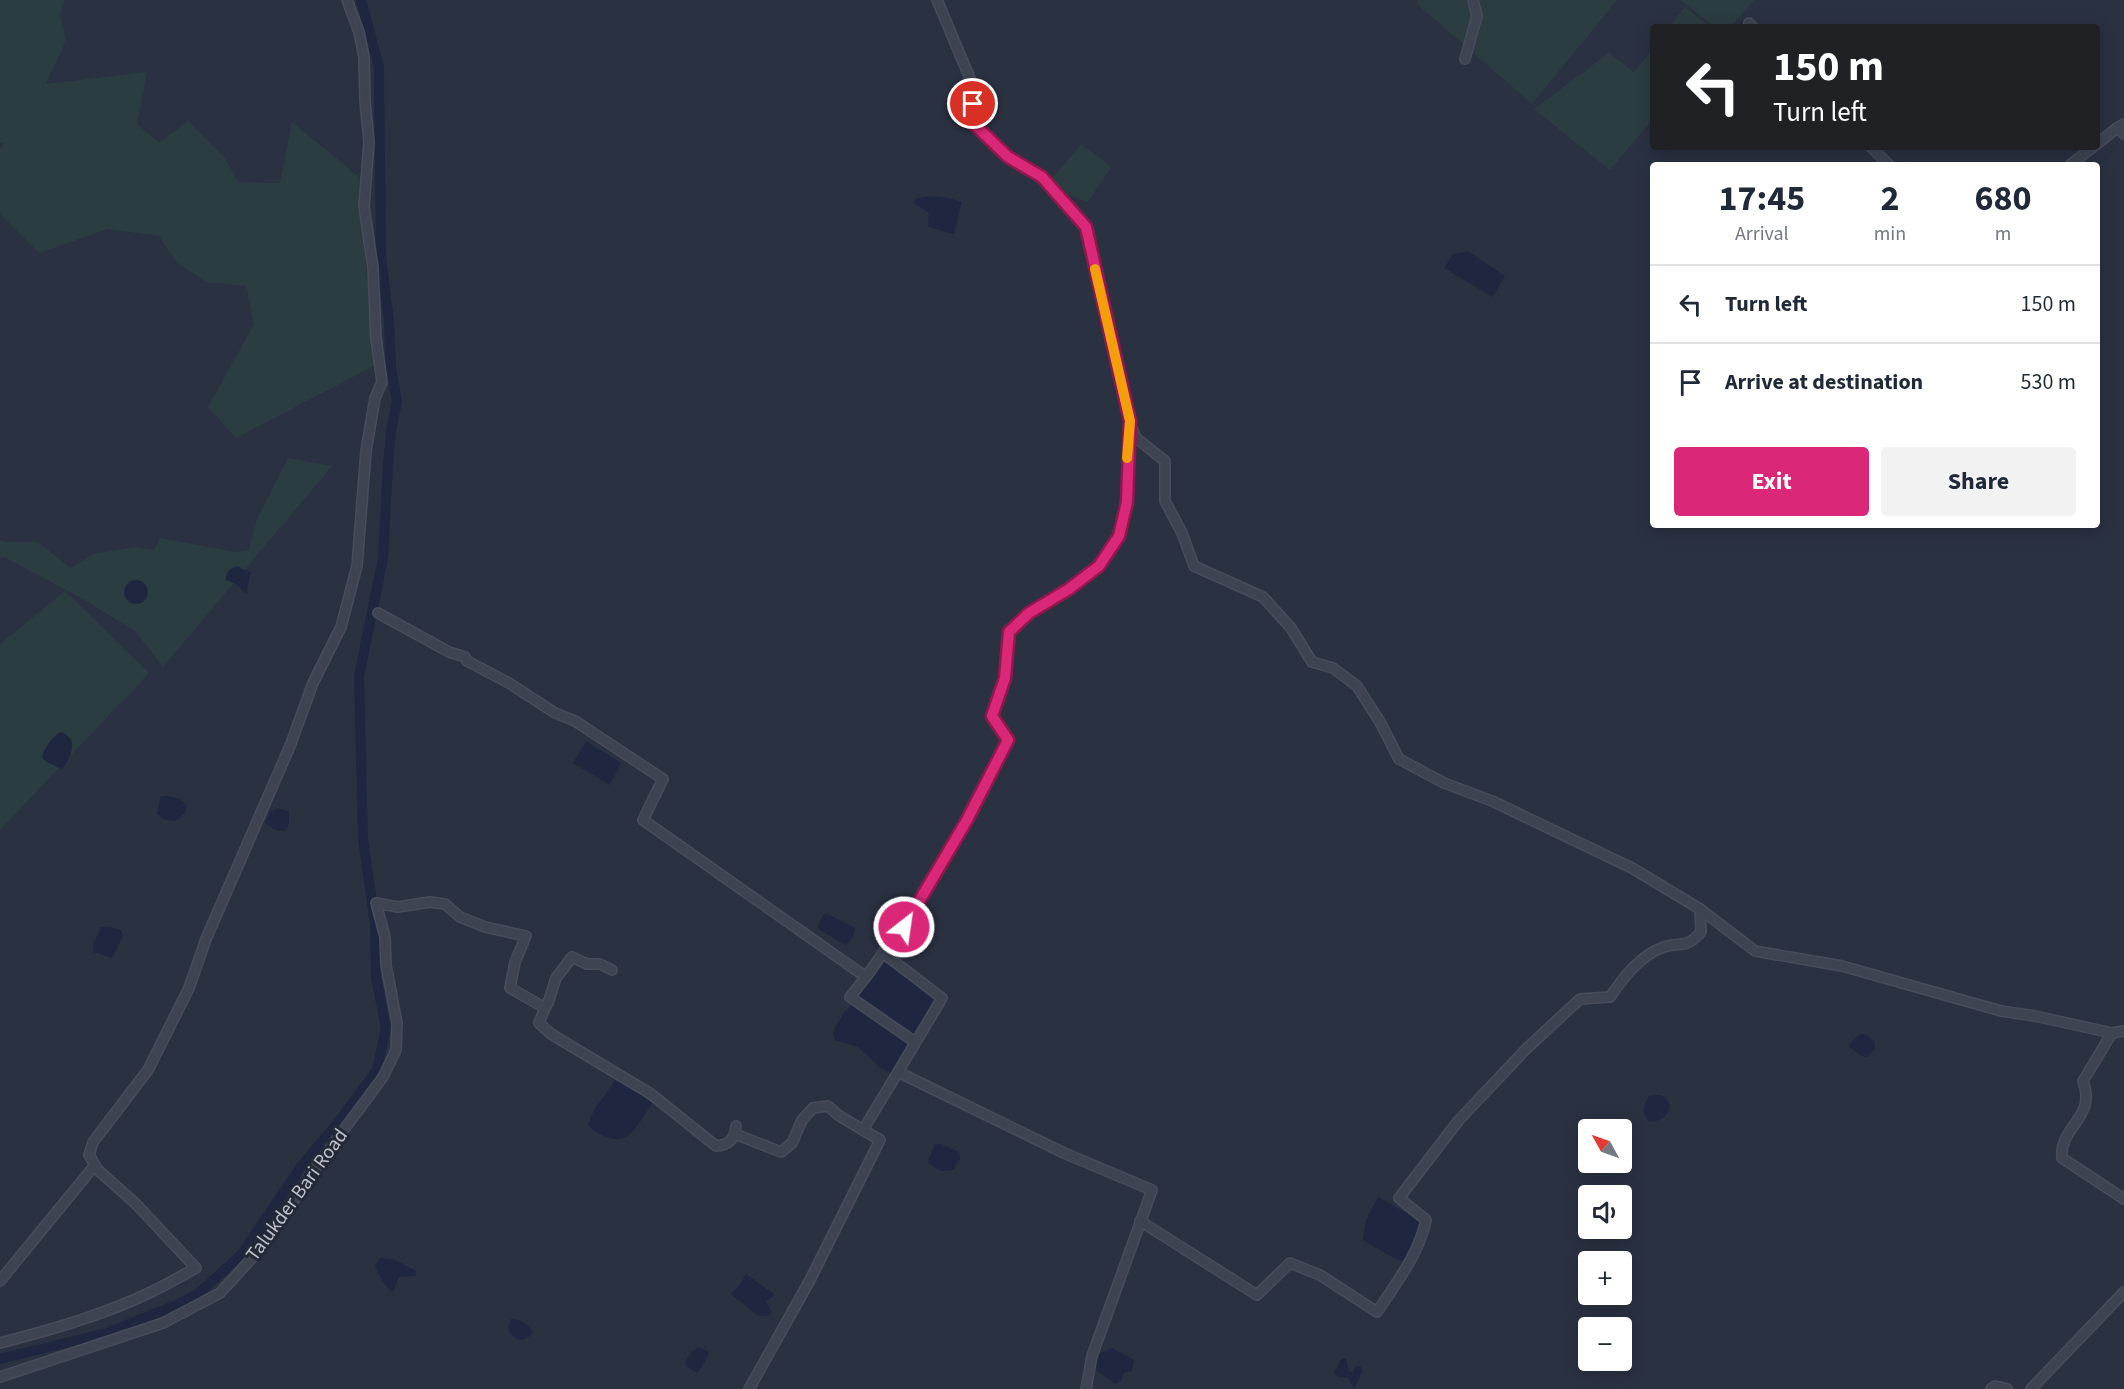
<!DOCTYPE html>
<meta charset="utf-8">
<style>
:root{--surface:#fff;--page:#f2f2f3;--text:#1f2937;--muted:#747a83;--line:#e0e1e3;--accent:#db2777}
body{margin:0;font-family:"Source Sans 3",sans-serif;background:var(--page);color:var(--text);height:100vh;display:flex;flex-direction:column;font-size:22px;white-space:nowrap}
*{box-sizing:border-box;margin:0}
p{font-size:20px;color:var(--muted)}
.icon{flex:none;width:33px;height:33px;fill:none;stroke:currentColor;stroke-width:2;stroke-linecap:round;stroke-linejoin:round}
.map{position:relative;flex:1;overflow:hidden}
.panel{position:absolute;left:1650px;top:162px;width:450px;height:366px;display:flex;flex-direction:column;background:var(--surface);border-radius:6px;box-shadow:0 3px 15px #0003}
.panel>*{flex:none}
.top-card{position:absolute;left:1650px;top:24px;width:450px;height:126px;border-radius:6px;box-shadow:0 3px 15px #0003;background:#202124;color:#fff;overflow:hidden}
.needle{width:39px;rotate:310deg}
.tools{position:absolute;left:1578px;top:1119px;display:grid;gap:12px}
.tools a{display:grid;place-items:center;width:54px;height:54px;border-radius:6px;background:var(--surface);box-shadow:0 3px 15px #0003;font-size:30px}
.pin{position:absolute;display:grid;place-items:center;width:51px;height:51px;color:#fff;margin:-26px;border:3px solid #fff;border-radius:50%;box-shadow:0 2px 6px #0007}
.me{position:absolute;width:66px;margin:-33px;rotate:30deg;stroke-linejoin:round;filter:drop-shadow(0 0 4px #0008)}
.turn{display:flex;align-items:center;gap:21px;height:126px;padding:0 24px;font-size:27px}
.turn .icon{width:78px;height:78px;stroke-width:2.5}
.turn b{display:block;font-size:42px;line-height:51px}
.eta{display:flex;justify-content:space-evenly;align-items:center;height:102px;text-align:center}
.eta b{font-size:36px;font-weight:700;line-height:42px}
.button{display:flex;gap:12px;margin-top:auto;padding:12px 24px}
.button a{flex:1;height:69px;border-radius:6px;background:var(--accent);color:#fff;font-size:24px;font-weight:700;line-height:69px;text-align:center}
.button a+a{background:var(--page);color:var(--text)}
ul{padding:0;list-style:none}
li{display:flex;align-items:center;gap:18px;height:78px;padding:0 24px;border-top:2px solid var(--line)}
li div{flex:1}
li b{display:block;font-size:22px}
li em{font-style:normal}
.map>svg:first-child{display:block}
</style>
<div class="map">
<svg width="2124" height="1389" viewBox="0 0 2124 1389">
<rect width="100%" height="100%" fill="#2a3141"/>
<g fill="#2c3d42">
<path d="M 0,0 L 64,0 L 60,14 L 66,41 L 46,84 L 147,72 L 137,124 L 159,143 L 188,121 L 225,158 L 238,182 L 280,183 L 292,122 L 359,177 L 374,366 L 236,438 L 208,407 L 254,324 L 246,286 L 206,282 L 177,263 L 159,236 L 108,229 L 39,253 L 0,214 L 0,148 L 4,144 L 0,143 Z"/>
<path d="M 1417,0 L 1617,0 L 1532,104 L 1417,4 Z"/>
<path d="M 1680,0 L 1754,0 L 1730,27 L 1715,27 Z"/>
<path d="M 1685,7 L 1710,27 L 1669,27 Z"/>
<path d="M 1653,48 L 1653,119 L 1610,170 L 1534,109 L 1609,53 L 1634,72 Z"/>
<path d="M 1082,144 L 1111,167 L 1088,202 L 1068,195 L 1052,178 Z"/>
<path d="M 288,458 L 332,466 L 163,667 L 136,632 L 83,599 L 4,557 L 0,558 L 0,539 L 5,542 L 38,542 L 70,568 L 94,554 L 135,547 L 154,550 L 160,538 L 236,552 L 249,550 L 256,521 Z"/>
<path d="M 65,591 L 149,673 L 0,830 L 0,644 Z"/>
</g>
<g fill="#1e273f">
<path d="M 929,196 L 950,198 L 962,202 L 954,234 L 928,227 L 929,213 L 914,203 L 915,199 Z"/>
<path d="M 1468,251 L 1505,276 L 1493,297 L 1444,268 L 1453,254 Z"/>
<path d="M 236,566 L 251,572 L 246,594 L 236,584 L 225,580 L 228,571 Z"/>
<circle cx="136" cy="592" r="12"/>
<path d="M 60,732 C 80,737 71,758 62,769 L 48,763 L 42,758 C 44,748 51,738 60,732 Z"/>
<path d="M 586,741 L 621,763 L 610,785 L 573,763 Z"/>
<path d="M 163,796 C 173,796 181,798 187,806 L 185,813 L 176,821 L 165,820 L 157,814 L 160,797 Z"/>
<path d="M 278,808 L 289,812 L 289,823 L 286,831 C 278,832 271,829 265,822 L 271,811 Z"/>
<path d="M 828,914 L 855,928 C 854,935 851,942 845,945 L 817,928 L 823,915 Z"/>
<path d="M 101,927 L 109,927 L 121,930 L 123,936 L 112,958 L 93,952 L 93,945 Z"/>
<path d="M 882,958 L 937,999 L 915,1036 L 855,995 Z"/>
<path d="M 853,1003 L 910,1042 L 903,1056 L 890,1073 L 878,1066 L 858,1047 L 835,1040 L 833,1032 L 843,1014 Z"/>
<path d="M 1860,1034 L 1867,1035 L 1874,1041 L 1875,1048 L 1868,1057 L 1862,1056 L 1850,1047 L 1850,1044 Z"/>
<path d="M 616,1079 L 653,1103 C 646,1111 638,1127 630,1134 C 618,1145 598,1136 588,1125 L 594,1110 Z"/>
<path d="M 1660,1095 L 1665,1097 L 1670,1105 C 1668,1117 1660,1122 1648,1121 C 1641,1111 1643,1107 1649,1096 Z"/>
<path d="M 935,1144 L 941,1144 L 959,1152 L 960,1159 L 953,1170 L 940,1171 L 928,1162 Z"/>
<path d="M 1378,1197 L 1421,1221 L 1420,1234 L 1405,1262 L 1392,1257 L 1363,1240 L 1366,1220 Z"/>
<path d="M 380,1258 L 392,1259 L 415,1270 L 416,1276 L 399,1277 L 393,1292 C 384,1286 379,1276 375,1266 Z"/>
<path d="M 746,1274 L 775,1295 L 766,1301 L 772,1312 L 767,1316 L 758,1316 L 731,1294 L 741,1283 Z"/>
<path d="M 511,1319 C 522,1320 528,1323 533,1333 C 523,1344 512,1341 508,1328 Z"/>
<path d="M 699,1347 L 709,1352 L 704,1364 L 697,1373 L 687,1367 L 685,1363 L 691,1352 Z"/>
<path d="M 1112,1348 L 1134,1360 L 1132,1371 L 1124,1373 L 1121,1381 L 1115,1384 L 1095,1369 L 1095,1363 L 1099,1354 Z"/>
<path d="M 1344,1358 L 1346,1359 L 1349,1371 L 1352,1372 L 1356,1366 L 1361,1367 L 1362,1372 L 1355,1387 L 1352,1386 L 1349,1378 L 1339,1377 L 1334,1373 L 1340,1361 Z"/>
</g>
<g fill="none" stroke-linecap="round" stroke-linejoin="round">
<path stroke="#1e273f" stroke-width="10" d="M 0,1359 L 107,1333 L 174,1306 L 198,1294 L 241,1255 L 302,1165 L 337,1124 L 377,1070 L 386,1028 L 376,977 L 375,924 L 363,839 L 359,676 L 383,558 L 388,466 L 391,431 L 397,402 L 391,367 L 389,321 L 381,257 L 379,67 L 361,0"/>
<defs>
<g id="minor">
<path d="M 937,0 L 972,83 L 974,124 L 1008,157 L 1042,177 L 1086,227 L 1129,421 L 1136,438 L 1165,461 L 1165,501 L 1182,533 L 1194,566 L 1263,597 L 1291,628 L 1312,662 L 1333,668 L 1357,686 L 1380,722 L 1399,759 L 1444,783 L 1492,801 L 1632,868 L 1700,909 L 1755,951 L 1842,966 L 2001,1011 L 2035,1016 L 2112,1033 L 2124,1031"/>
<path d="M 1749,23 L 1753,27"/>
<path d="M 1465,59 L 1477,16 L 1473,0"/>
<path d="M 2124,124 L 2117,128 L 2124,134"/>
<path d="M 2097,144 L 2117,128"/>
<path d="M 1871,147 L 1889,165"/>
<path d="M 2070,165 L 2093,147"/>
<path d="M 378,613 L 449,652 L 465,657 L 467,661 L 509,683 L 555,713 L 575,721 L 663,779 L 643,820 L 866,977 L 850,997 L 915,1042"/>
<path d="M 866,977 L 883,953"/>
<path d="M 545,1008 L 539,1023 L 551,1034 L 651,1094 L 716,1146 C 729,1145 735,1139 736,1126"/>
<path d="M 2112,1033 L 2083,1081 C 2097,1118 2059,1126 2062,1158 L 2124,1199"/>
<path d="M 735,1134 L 781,1152 L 792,1143 L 802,1120 L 813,1108 L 828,1106 L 838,1115 L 863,1130 L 898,1072"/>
<path d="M 1140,1221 L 1257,1295 L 1290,1263 L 1320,1275 L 1377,1312 C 1396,1283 1419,1254 1426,1220 L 1399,1198 L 1459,1120 L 1526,1049 L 1580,999 L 1610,997 C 1623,978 1640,955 1664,947 C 1683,941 1685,950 1701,932 L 1700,909"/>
<path d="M 0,1281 L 95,1165"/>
<path d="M 0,1343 C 50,1330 104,1315 151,1292 C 166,1285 181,1276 196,1268 L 136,1204 L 98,1170 L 89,1155 L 93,1142 L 148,1070 L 189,988 L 206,939 L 290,746 L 313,683 L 341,627 L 357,566 L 366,451 L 375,398 L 382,382 L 376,338 L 373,268 L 364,206 L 369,142 L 365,101 L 364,57 L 359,32 L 347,0"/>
<path d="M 0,1377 L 163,1323 L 220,1293 L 262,1247 L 322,1159 L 383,1077 L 396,1050 L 397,1023 L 386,965 L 385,937 L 376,903 L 398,907 L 430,902 L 445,904 L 460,917 L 485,927 L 526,936 L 515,962 L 510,988 L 545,1008 L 548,1003 L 556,978 L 572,957 L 587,964 L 600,964 L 612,970"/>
<path d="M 749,1389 L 810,1280 L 880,1140 L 863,1130"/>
<path d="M 1086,1389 L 1092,1356 L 1152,1190 L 1064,1153 L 898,1072 L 942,998 L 883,953 C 934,888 971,813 1008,740 L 992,716 L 1005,678 L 1009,631 L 1029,613 L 1069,589 L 1099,566 L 1119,536 L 1127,502 L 1129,423"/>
<path d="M 1991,1389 L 1995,1386 L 2007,1389"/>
<path d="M 2031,1389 L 2124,1292"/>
</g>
</defs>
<use href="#minor" stroke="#484d5b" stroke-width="12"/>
<use href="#minor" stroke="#3e4451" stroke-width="9"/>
</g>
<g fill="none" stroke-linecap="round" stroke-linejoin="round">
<defs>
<path id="route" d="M 904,927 L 967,820 L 1008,740 L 992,716 L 1005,678 L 1009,632 L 1029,613 L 1069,589 L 1099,566 L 1119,536 L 1127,502 L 1130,421 L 1086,227 L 1042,177 L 1008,157 L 974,124 L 973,104"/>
</defs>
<use href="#route" stroke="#8e194d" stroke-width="15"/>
<use href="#route" stroke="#db2777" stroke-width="10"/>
<path stroke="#f59e0b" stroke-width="10" d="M 1095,269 L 1130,421 L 1127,458"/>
</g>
<g text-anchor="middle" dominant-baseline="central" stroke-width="6" stroke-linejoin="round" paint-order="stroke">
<g font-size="20" fill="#bcc0cb" stroke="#232937">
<text transform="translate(297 1195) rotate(-54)">Talukder Bari Road</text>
</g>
</g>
</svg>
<div class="tools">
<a><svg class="needle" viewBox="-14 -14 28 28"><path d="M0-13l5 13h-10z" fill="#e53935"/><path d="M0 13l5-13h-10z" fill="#747a83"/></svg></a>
<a><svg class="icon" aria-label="sound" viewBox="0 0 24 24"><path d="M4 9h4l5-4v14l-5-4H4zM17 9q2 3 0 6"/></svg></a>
<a>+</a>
<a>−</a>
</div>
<div class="pin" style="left:973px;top:104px;background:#d93025"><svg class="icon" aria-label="arrive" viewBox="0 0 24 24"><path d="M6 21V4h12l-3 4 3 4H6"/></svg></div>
<svg class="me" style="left:904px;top:927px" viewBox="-20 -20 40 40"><circle r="17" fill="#db2777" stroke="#fff" stroke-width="3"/><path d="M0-11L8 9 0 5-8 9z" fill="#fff"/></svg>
<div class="top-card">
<div class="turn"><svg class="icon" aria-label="left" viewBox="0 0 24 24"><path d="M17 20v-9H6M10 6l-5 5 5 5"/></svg><div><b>150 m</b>Turn left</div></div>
</div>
<section class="panel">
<div class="eta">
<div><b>17:45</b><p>Arrival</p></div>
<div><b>2</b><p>min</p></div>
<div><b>680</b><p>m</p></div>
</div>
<ul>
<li><svg class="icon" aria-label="left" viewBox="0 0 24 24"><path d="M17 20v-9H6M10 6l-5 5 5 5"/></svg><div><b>Turn left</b></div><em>150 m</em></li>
<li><svg class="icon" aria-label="arrive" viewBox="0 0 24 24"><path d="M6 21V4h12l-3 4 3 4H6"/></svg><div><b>Arrive at destination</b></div><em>530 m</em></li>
</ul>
<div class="button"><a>Exit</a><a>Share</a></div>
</section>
</div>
